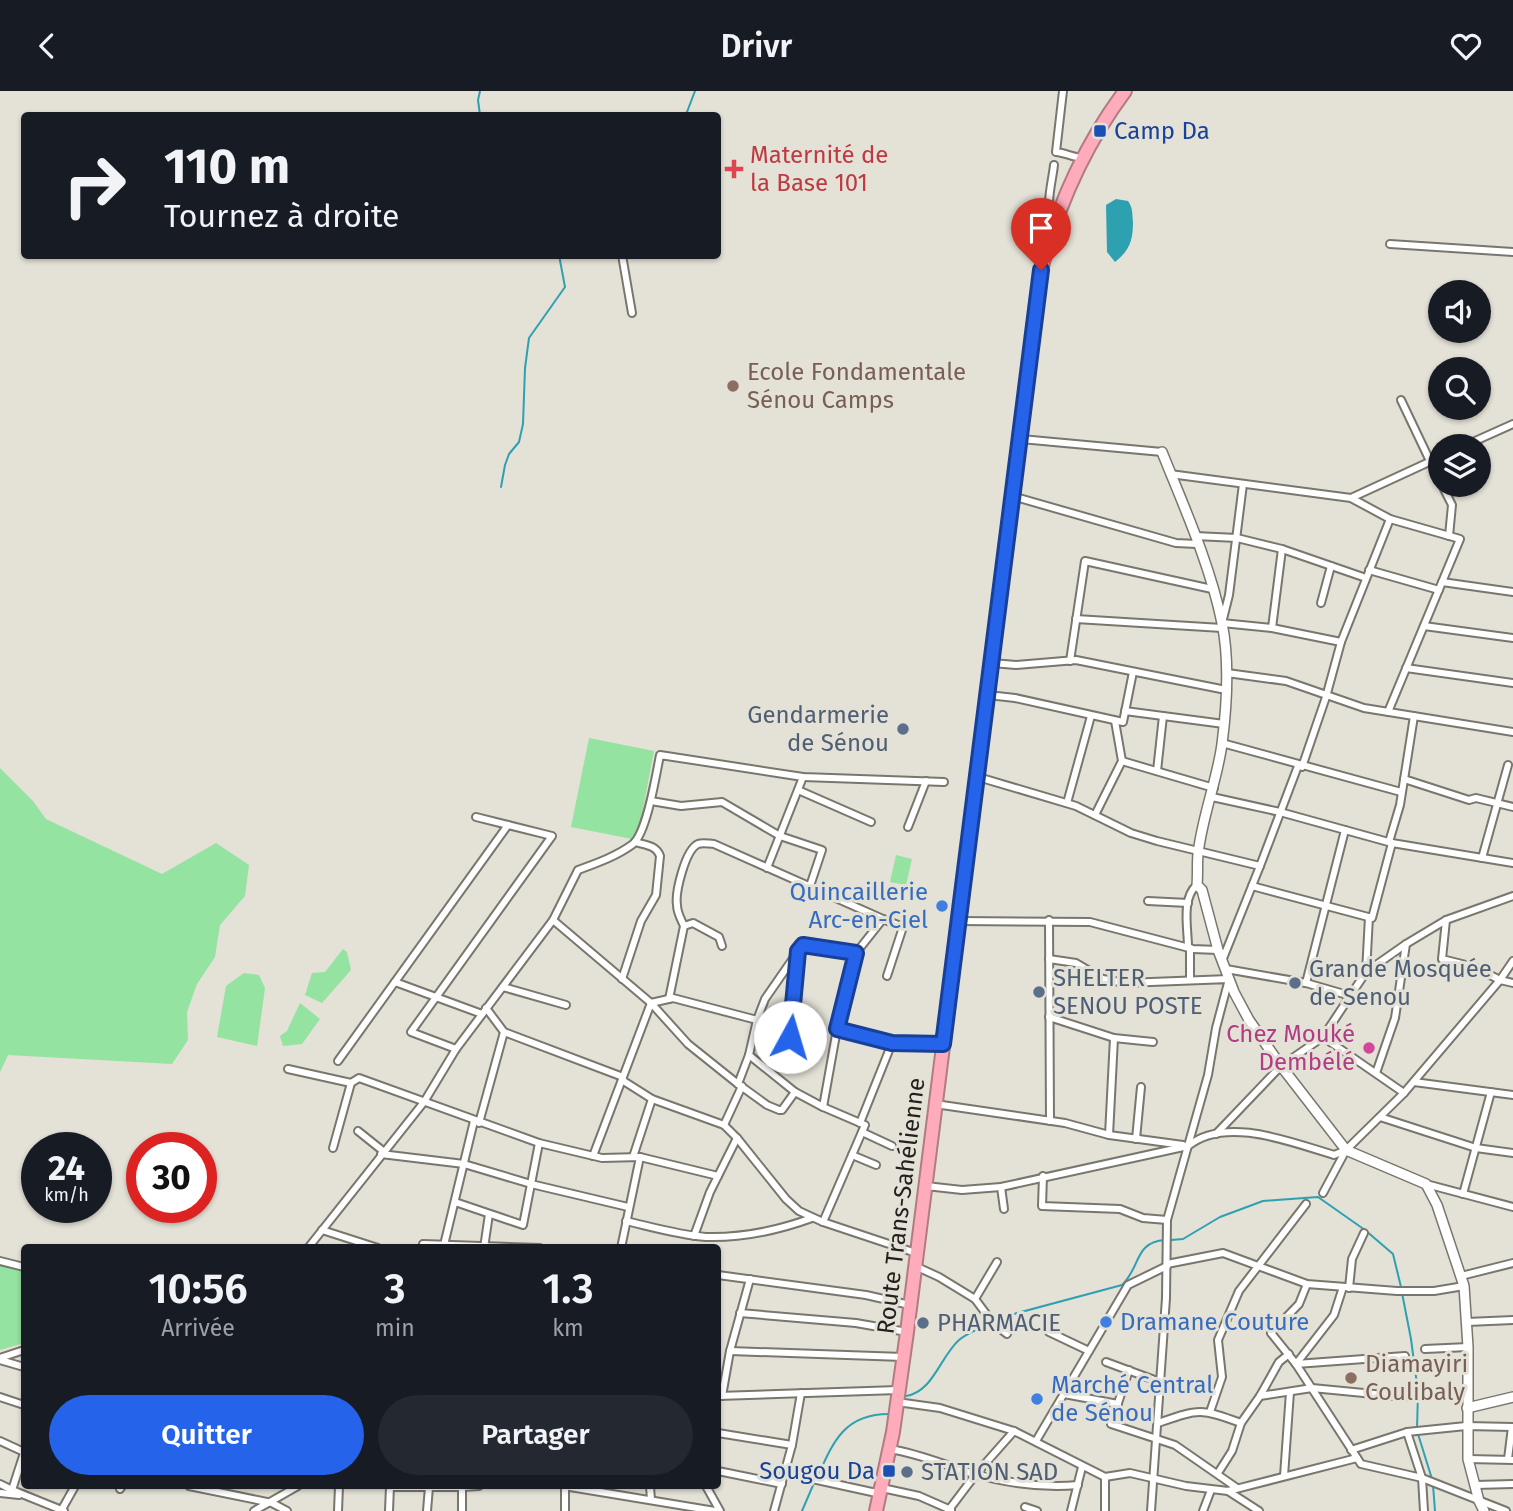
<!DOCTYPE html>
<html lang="fr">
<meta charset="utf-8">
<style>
:root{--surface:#171b24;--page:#242831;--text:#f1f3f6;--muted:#9ea1a6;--accent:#2563eb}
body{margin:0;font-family:"Fira Sans",sans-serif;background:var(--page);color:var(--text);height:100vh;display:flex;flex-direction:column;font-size:26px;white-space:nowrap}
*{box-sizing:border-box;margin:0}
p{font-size:23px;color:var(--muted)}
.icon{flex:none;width:38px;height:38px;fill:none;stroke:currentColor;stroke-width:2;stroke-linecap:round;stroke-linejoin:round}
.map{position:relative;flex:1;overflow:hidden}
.details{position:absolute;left:21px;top:1153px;width:700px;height:245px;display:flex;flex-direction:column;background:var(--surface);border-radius:7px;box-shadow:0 2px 5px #0004}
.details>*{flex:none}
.banner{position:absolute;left:21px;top:21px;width:700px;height:147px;border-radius:7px;box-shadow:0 2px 5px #0004;background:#171b24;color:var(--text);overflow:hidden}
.buttons{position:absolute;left:1428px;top:189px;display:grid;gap:14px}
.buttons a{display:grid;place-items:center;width:63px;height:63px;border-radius:50%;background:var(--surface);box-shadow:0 2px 5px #0004;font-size:35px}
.speed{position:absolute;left:21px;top:1041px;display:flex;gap:14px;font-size:35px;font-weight:700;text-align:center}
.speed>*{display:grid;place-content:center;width:91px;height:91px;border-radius:50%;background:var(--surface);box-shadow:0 2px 5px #0004;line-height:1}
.speed small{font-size:18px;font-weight:400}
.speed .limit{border:10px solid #d22;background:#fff;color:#111}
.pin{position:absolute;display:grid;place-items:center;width:60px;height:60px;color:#fff;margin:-72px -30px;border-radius:50% 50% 50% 0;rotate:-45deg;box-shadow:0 0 7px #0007}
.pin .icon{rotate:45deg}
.me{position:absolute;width:77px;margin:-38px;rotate:6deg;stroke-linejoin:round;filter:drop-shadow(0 0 5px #0008)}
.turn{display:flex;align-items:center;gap:24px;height:147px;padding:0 28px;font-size:32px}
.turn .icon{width:91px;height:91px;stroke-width:2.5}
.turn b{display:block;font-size:49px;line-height:60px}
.eta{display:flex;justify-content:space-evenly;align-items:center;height:119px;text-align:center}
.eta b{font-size:42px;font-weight:600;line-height:49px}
.action{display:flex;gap:14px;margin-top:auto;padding:14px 28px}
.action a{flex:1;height:80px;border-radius:42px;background:var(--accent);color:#fff;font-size:28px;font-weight:600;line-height:80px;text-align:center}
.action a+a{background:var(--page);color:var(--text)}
header{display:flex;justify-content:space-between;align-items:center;height:91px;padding:0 28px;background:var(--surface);font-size:32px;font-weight:600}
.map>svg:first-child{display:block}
</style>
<header><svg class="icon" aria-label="back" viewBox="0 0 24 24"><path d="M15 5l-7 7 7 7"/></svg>Drivr<svg class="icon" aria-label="heart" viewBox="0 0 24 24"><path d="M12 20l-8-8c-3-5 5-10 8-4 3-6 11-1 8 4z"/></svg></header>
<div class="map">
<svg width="1513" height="1420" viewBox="0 0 1513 1420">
<rect width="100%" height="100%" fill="#e4e1d7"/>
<g fill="#95e3a0">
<path d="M 589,647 L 654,660 L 637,749 L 571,736 Z"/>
<path d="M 0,677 L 33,710 L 46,728 L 162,783 L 216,752 L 249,774 L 245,805 L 220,834 L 215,866 L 197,893 L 187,921 L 188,949 L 172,973 L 8,964 L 0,981 Z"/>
<path d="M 896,764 L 912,768 L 906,794 L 890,791 Z"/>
<path d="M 343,858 L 347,861 L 351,879 L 322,912 L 305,904 L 312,882 L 325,881 Z"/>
<path d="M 244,882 L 259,884 L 265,897 L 257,955 L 217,946 L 226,895 Z"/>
<path d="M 300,912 L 320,928 L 302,953 L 283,955 L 280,945 L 287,940 Z"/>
<path d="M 0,1174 L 24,1179 L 24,1252 L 0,1259 Z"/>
</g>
<path fill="#2ea1b1" d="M 1116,108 L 1128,110 C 1133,117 1132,122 1133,131 C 1133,149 1130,159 1115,171 L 1107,161 L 1106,114 Z"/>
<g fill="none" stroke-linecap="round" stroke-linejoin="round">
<g stroke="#2ea1b1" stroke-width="2">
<path d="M 480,24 L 478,9 L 480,0"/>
<path d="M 682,24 L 687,21 L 695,0"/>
<path d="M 501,396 L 505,374 L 509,363 L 519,351 L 523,333 L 525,277 L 529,247 L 565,196 L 559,164"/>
<path d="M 1171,1149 L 1183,1148 L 1220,1126 L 1263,1110 L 1318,1106 L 1365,1139 L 1393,1163 L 1401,1196"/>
<path d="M 1402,1202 L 1411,1248 L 1418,1301 L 1417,1338"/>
<path d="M 994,1231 L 1010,1224 L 1122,1194 C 1141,1176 1134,1151 1165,1149"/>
<path d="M 906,1305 C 933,1301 940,1266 959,1249 C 967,1242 979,1238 989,1233"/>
<path d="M 1418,1343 L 1432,1388"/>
<path d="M 817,1387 C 833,1351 844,1323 889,1323"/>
<path d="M 1433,1394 L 1435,1420"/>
<path d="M 802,1420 L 814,1392"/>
</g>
<defs>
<g id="street">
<path d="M 1063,0 L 1056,61 C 1066,62 1072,66 1082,67"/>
<path d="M 1054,74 C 1052,93 1044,116 1054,132"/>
<path d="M 1390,153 L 1513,161"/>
<path d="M 622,164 L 632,222"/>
<path d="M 1401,309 L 1440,391"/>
<path d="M 1021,348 L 1162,361"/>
<path d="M 1464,355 L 1513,333"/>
<path d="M 1170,383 L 1351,407 L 1390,428 L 1460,448 L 1388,621"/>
<path d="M 1243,393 L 1229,504 L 1222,532 L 1272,537 L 1341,551"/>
<path d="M 1442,394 L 1452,414 L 1449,445"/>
<path d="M 1012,405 L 1176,452 L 1197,453"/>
<path d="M 1351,407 L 1440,366"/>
<path d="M 1195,445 L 1237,447 L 1282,458 L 1366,487"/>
<path d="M 1369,479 L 1439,499"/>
<path d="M 1442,491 L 1513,501"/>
<path d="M 1321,512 L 1331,475"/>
<path d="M 1076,528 L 1222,537"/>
<path d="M 1424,535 L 1513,547"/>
<path d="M 1272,537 L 1282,458"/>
<path d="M 1070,570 L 1085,470 L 1212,498"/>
<path d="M 992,572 L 1016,574 L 1076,569 L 1226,599"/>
<path d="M 1406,577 L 1513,592"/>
<path d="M 1227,582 L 1286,590 L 1364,617 L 1513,641"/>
<path d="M 988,604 L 1015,607 L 1123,631 L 1133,581"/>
<path d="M 1125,620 L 1224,633"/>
<path d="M 1222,652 L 1401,701"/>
<path d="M 1122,670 L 1214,697"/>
<path d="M 1302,676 L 1326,606 L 1341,551 L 1390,428"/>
<path d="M 1157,680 L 1163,625"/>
<path d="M 978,686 L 1076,715 L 1131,742 L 1157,750 L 1260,775 L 1298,675"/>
<path d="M 1404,688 L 1469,709 L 1476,707 L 1513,716"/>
<path d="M 798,699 L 871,731"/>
<path d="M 1212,706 L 1280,721 L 1392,752 L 1372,827 L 1252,795 L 1260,775"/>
<path d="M 651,710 L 681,715 L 722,711 L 780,745 L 822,759 L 810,795"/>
<path d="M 1067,712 L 1091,625"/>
<path d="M 1095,724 L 1122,670 L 1115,630"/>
<path d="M 908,736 L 926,690"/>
<path d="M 1389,751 L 1400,714 L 1414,625"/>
<path d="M 1392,752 L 1513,772"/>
<path d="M 1482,767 L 1508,674"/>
<path d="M 767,777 L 803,686"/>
<path d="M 1148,810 L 1188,812"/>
<path d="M 553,829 L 651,912 L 688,953 L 738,993 L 767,1014 L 779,1019 L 782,1019 L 795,1001 L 749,964 L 757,929 L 765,908 L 801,856 L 856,862 L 883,828 L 903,836 L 887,885"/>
<path d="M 1049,829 L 1050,1030"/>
<path d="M 1446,829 L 1442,868 L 1474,876 L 1500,889 L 1513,892"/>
<path d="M 958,830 L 1090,831 L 1193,858 L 1218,859"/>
<path d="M 684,835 C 681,828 677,822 677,814 C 675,802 685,759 698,753 C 703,751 709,753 714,753 L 883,828"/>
<path d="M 1188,856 C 1188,838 1181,807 1197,794"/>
<path d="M 1190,857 L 1190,889"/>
<path d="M 1049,868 L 1076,872 L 1103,888 L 1125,892 L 1229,888 L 1216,937 L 1208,984 L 1167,1129 L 1166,1207 L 1151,1420"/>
<path d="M 1222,870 L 1252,795"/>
<path d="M 1226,878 L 1306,892 L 1351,905"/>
<path d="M 1366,881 L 1369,826"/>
<path d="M 622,888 L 641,830 L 656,804 L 660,765 C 656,754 645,754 635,751"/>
<path d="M 395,891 L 482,923"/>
<path d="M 1306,892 L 1345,739"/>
<path d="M 503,896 L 566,914"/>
<path d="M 669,908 L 684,835 L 693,832 L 719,846 L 722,855"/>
<path d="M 486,917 L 504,941 L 623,986"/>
<path d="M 1049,926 L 1114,947 L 1153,951"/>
<path d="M 837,938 L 892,952 L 943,953"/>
<path d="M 790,946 L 798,861"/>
<path d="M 456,958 L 411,941 L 552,745 L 476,726"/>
<path d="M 338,970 L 508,734"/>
<path d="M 288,978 L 351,992 L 359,987 L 539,1052 L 602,1067 L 640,1066 L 718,1085"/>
<path d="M 1376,982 L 1395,927 L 1406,853"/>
<path d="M 622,989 L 652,1008 L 724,1034 L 737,1047 L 786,1108 L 799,1120 L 823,1131 L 916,1162"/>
<path d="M 1414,991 L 1513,1004"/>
<path d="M 738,993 L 749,964"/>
<path d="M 795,1001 L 823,1016 L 837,938 L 856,862"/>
<path d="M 1404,1002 L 1500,889 L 1513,870"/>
<path d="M 935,1013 L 1065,1032 L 1109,1044 L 1183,1054"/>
<path d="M 823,1016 L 865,1034 L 823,1131"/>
<path d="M 1380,1026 L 1476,1057 L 1513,1062"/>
<path d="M 479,1032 L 504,941"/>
<path d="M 860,1032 L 892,952"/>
<path d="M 724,1034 L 742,995"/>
<path d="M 358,1040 L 383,1060"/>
<path d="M 862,1041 L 892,1055"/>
<path d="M 1216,1043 L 1281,975 L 1323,946 L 1366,881 L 1406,853 L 1446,829 L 1513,805"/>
<path d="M 1109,1044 L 1114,947"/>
<path d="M 1136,1048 L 1141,996"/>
<path d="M 333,1057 L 351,992"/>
<path d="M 381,1063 L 464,1073 L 531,1093 L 628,1116"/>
<path d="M 852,1064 L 876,1074"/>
<path d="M 593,1065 L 651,912 L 673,907 L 757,929"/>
<path d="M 633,1066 L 652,1008"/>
<path d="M 1043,1085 L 1042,1115 L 1120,1118 L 1143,1127 L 1167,1129"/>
<path d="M 1426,1093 L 1513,1116"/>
<path d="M 926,1095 L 962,1099 L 1001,1096 L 1188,1055 C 1226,1024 1293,1052 1334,1064 L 1346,1059"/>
<path d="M 1001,1096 L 1004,1118"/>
<path d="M 1323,1102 L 1346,1059 L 1404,1002 L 1323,946"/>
<path d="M 1463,1103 L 1491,1001"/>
<path d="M 455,1111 L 523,1134 L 539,1052"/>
<path d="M 626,1130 C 652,1136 679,1144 706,1146 C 741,1147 779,1139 812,1127"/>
<path d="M 322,1139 L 378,1157"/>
<path d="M 694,1145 L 710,1101 L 737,1047"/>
<path d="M 444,1154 L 474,1030"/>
<path d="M 308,1157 L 424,1011 L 456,958 L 553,829 L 578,779 C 597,772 617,765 633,753 C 647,741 656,684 660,664 L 803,686 L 944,691"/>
<path d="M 423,1157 L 423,1153 L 540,1157"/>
<path d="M 484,1157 L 489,1123"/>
<path d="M 621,1157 L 640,1066"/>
<path d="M 0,1170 L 24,1176"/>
<path d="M 1167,1173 L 1223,1162 L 1307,1193 L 1397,1200 L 1434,1200 L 1464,1195"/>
<path d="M 915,1175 L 939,1186 L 975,1208 L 993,1232 L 1007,1243"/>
<path d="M 718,1184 L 866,1204 L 910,1214"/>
<path d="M 1461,1185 L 1513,1172"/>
<path d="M 1307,1193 L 1299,1213 L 1271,1242 L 1296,1273 L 1361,1373 L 1422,1387 L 1506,1420"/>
<path d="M 1349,1197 L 1352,1168 L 1364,1142"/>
<path d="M 975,1208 L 997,1171"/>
<path d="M 740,1222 L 856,1232 L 907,1241"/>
<path d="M 1467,1231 L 1513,1229"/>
<path d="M 1049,1241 L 1089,1260"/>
<path d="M 1425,1258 L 1468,1256"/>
<path d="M 730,1260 L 903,1266"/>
<path d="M 0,1267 L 24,1259"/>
<path d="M 0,1269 L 24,1276"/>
<path d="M 1106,1271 L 1160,1291"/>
<path d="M 1296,1273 L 1405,1265"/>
<path d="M 1296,1273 L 1334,1224 L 1343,1196"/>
<path d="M 1129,1279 L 1111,1333 L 1175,1354 L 1237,1397"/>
<path d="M 1064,1303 L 1118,1313"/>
<path d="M 718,1305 L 898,1299"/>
<path d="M 722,1305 L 730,1260 L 750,1188"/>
<path d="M 1260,1305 L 1312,1297 L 1405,1306"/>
<path d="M 0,1306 L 24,1314"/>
<path d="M 897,1311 L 940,1317 L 1014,1340 L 1105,1386 L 1130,1382 L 1186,1395 L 1228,1400 L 1357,1367"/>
<path d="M 1210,1321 L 1222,1286 L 1218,1249 L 1239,1200 L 1306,1113"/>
<path d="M 1158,1332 C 1199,1318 1200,1317 1241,1332"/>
<path d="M 1407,1341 L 1422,1387 L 1424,1420"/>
<path d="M 718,1342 L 792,1354"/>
<path d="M 0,1350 L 24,1361"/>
<path d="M 1036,1350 L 1128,1194 L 1167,1175"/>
<path d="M 890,1358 C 921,1363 944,1374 974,1383 C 1007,1392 1044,1397 1078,1394"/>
<path d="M 1351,1359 L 1407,1341 L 1466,1335 L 1513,1336"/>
<path d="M 24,1362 L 12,1399 L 64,1420"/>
<path d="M 1468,1368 L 1513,1369"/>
<path d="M 1508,1368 L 1512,1336"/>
<path d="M 718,1380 L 782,1393"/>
<path d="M 785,1382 L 881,1403"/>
<path d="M 1218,1382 L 1232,1360 L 1241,1332 L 1260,1305 L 1279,1271 L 1289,1263"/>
<path d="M 1284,1385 L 1290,1301"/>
<path d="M 1105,1386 L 1105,1420"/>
<path d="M 0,1393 L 12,1399"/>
<path d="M 1475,1394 L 1513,1393"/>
<path d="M 189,1395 L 272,1412 L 287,1420"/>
<path d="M 564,1395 L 715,1420"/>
<path d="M 650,1395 L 651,1409"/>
<path d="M 706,1395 L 720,1420"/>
<path d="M 390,1396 L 462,1396"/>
<path d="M 882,1397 L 919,1405 L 951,1419"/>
<path d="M 120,1398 L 122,1395"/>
<path d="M 1228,1400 L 1259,1420"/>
<path d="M 0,1402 L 19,1404"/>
<path d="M 1025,1416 L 1037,1420"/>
<path d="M 61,1420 L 75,1395"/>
<path d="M 254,1420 L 298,1395"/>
<path d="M 338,1420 L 339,1395"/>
<path d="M 389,1420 L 390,1395"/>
<path d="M 427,1420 L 429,1396"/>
<path d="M 462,1420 L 462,1396 L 479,1395"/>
<path d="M 565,1420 L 565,1395"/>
<path d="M 774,1420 L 792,1354 L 801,1302"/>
<path d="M 948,1420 L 976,1383 L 1014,1340"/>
<path d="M 1071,1420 L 1082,1376"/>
<path d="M 1203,1420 L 1211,1399"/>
</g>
<g id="secondary">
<path d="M 1162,361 C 1184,416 1210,473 1222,532 C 1230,571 1227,614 1222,653 C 1217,690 1202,726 1198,763 C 1197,773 1198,784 1197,794 L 1202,799 L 1218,859 L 1234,901 L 1249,929 L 1281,975 L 1346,1059 L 1426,1093 L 1437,1114 L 1464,1195 L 1468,1256 L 1468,1368 L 1479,1410 L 1484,1420"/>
<path d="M 1467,1317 L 1513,1306"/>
</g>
<path id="highway" d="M 876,1420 L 893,1341 L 907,1241 L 1041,179 C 1058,113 1084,55 1125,0"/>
</defs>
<use href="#street" stroke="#79766d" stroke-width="10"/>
<use href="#secondary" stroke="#79766d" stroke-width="12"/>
<use href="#highway" stroke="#b17b84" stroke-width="16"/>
<use href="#street" stroke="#fff" stroke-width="6"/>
<use href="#secondary" stroke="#fff" stroke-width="9"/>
<use href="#highway" stroke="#feabbc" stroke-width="12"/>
</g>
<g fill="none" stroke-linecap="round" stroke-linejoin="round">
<defs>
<path id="route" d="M 790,946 L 798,860 L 803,854 L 856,862 L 837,938 L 892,952 L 943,953 L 1041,179"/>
</defs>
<use href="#route" stroke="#184099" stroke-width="18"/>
<use href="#route" stroke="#2563eb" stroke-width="12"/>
</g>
<g fill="#1a4fb4" stroke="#e4e1d7" stroke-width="2.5">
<rect x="1093" y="33" width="14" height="14" rx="3.5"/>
<rect x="882" y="1373" width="14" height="14" rx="3.5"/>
</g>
<path fill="#e0444e" stroke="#e4e1d7" stroke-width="2.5" d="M730.5 67.5h7v7h7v7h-7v7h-7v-7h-7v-7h7z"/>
<g fill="#8d6e63" stroke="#e4e1d7" stroke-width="2.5">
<circle cx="733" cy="295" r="7"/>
<circle cx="1351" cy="1287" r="7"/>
</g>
<g fill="#5c6f8a" stroke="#e4e1d7" stroke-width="2.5">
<circle cx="903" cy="638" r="7"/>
<circle cx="1295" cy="892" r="7"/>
<circle cx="1039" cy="901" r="7"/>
<circle cx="923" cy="1232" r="7"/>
<circle cx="907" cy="1381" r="7"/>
</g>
<g fill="#3f7fe0" stroke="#e4e1d7" stroke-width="2.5">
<circle cx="942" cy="815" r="7"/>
<circle cx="1106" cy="1231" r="7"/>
<circle cx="1037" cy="1308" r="7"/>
</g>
<circle fill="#d1479c" stroke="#e4e1d7" stroke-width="2.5" cx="1369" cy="957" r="7"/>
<g text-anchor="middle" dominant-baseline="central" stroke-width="6" stroke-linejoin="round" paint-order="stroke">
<g font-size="24" fill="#164399" stroke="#e4e1d7" text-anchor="start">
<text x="1114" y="40">Camp Da</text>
<text x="875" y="1380" text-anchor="end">Sougou Da</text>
</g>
<g font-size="24" fill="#be3a42" stroke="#e4e1d7" text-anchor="start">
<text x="750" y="64">Maternité de<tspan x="750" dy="28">la Base 101</tspan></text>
</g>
<g font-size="24" fill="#785e54" stroke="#e4e1d7" text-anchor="start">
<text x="747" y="281">Ecole Fondamentale<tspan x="747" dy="28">Sénou Camps</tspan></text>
<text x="1365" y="1273">Diamayiri<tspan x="1365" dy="28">Coulibaly</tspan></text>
</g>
<g font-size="24" fill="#4e5e75" stroke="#e4e1d7" text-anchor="start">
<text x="889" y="624" text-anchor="end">Gendarmerie<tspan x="889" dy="28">de Sénou</tspan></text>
<text x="1309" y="878">Grande Mosquée<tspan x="1309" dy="28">de Senou</tspan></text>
<text x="1053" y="887">SHELTER<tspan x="1053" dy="28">SENOU POSTE</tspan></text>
<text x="937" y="1232">PHARMACIE</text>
<text x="921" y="1381">STATION SAD</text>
</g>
<g font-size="24" fill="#366cbe" stroke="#e4e1d7" text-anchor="start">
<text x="928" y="801" text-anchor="end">Quincaillerie<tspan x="928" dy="28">Arc-en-Ciel</tspan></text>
<text x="1120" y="1231">Dramane Couture</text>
<text x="1051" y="1294">Marché Central<tspan x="1051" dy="28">de Sénou</tspan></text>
</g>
<g font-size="24" fill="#b23c85" stroke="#e4e1d7" text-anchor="end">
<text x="1355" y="943">Chez Mouké<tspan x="1355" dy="28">Dembélé</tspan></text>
</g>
<g font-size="24" fill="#22211d" stroke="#e4e1d7">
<text transform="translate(901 1115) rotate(-83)">Route Trans-Sahélienne</text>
</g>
</g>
</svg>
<div class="buttons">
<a><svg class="icon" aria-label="sound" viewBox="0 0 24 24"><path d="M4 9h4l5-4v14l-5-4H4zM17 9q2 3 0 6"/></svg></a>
<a><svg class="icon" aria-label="search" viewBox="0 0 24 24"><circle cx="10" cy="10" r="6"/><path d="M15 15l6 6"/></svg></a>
<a><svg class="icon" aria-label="layers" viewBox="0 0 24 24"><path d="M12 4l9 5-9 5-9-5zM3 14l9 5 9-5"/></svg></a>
</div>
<div class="speed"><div>24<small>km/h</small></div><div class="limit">30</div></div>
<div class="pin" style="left:1041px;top:179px;background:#d93025"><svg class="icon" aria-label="arrive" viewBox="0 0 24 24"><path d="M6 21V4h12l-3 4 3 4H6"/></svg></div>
<svg class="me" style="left:790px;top:946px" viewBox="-20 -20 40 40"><circle r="19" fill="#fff"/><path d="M0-13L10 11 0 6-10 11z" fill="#2563eb"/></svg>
<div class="banner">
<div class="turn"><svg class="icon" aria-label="right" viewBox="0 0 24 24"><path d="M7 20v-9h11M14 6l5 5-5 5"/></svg><div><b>110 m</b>Tournez à droite</div></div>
</div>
<section class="details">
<div class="eta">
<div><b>10:56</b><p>Arrivée</p></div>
<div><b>3</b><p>min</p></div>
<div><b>1.3</b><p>km</p></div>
</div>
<div class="action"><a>Quitter</a><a>Partager</a></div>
</section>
</div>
